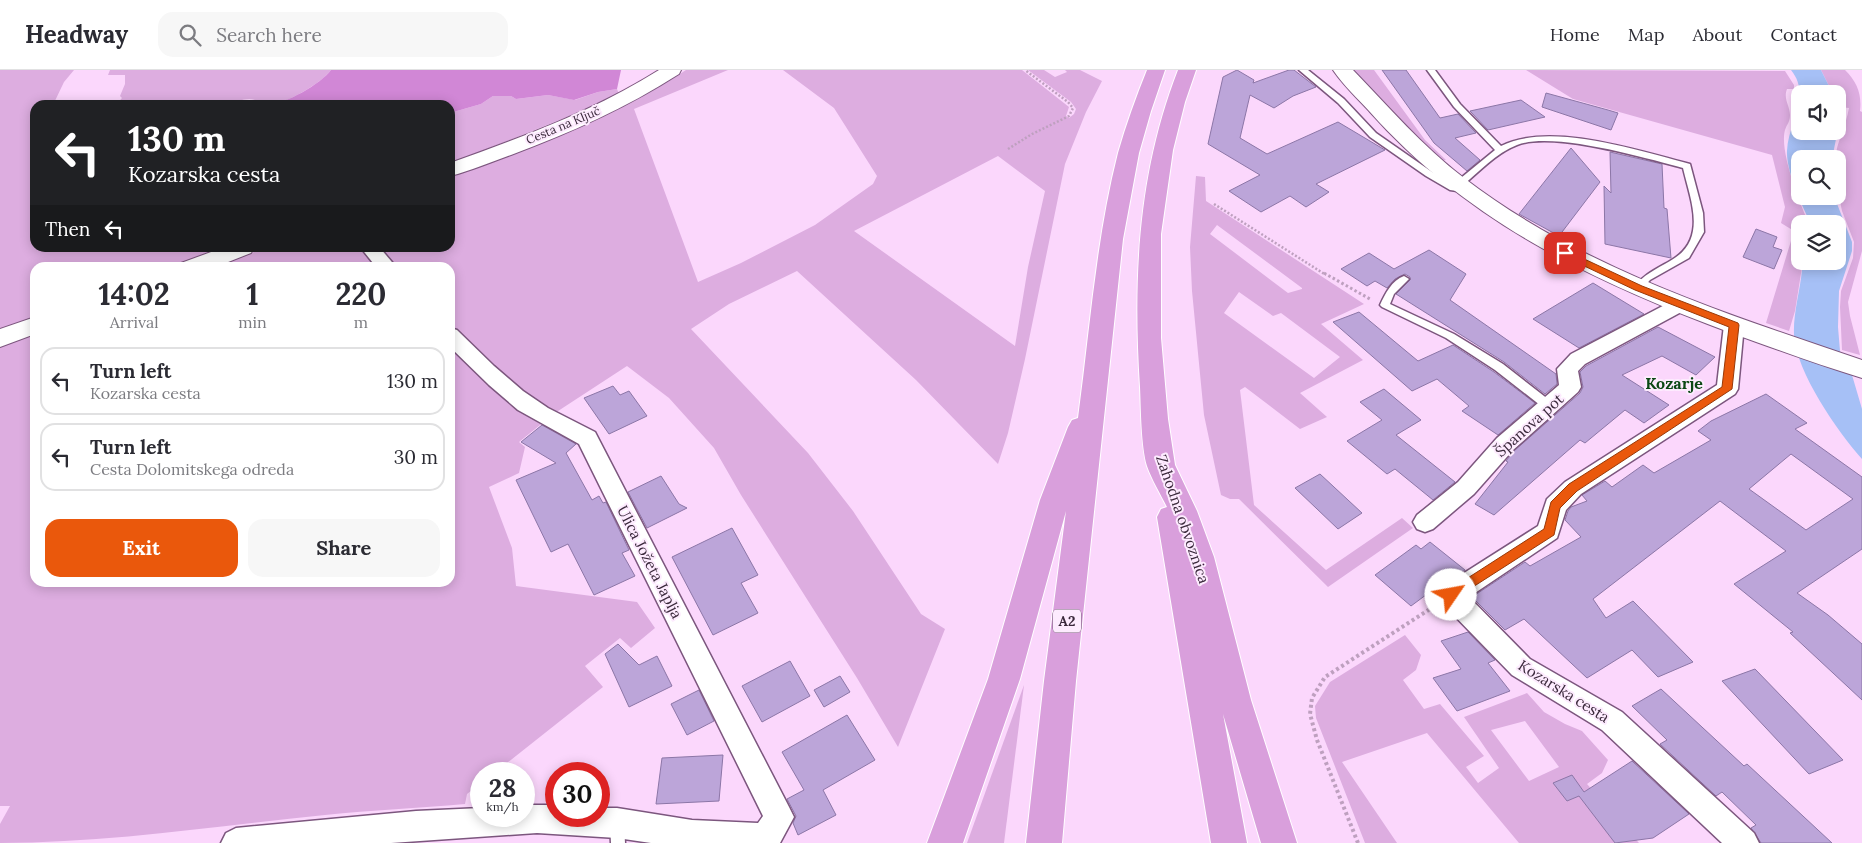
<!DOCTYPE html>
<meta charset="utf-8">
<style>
:root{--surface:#fff;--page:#f7f7f7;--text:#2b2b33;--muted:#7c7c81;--line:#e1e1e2;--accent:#ea580c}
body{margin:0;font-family:Lora,serif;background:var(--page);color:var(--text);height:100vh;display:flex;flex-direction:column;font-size:19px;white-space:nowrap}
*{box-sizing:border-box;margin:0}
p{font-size:16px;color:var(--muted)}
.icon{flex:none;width:28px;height:28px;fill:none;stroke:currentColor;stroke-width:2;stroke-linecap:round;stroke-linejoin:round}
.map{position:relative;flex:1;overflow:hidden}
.details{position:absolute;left:30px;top:192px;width:425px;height:325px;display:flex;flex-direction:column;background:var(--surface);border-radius:15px;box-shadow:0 2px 12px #0003}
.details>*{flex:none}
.guide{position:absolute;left:30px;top:30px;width:425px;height:152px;border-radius:15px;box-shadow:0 2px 12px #0003;background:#202124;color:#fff;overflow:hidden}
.fabs{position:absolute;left:1791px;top:15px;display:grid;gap:10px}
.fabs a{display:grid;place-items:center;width:55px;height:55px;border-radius:10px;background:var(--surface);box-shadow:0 2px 12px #0003;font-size:25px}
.speed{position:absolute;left:470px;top:692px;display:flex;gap:10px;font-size:25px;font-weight:700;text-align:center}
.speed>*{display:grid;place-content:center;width:65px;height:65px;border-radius:50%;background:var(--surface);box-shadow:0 2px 12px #0003;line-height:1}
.speed small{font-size:12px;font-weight:400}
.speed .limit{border:8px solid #d22;background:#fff;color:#111}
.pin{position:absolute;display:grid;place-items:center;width:42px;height:42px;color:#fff;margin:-21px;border-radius:10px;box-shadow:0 2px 8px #0006}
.me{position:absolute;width:55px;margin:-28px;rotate:57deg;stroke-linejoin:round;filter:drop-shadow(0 0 4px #0008)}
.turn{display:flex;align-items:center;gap:18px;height:105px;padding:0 15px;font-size:22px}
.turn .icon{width:65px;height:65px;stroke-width:2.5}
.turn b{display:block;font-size:35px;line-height:42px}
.then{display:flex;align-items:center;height:48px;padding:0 15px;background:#0003;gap:10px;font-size:19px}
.eta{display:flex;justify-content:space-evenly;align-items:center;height:85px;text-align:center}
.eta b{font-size:30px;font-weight:700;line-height:35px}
.primary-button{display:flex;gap:10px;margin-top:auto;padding:10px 15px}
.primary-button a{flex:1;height:58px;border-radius:15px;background:var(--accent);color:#fff;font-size:20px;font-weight:700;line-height:58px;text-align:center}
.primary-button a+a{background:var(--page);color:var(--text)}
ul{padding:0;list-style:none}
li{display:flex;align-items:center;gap:15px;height:68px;margin:0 10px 8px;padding:0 5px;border:2px solid var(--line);border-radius:15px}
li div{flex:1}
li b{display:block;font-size:19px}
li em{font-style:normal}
header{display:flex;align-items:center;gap:30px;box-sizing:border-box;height:70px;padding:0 25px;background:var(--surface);border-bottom:1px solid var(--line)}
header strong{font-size:24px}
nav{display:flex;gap:28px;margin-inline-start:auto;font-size:18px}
.search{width:350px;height:45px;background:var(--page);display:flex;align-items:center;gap:12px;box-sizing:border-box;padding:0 18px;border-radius:15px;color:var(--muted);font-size:19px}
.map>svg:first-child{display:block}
</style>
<header>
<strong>Headway</strong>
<div class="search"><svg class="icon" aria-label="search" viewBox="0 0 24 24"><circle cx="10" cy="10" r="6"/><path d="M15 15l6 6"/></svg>Search here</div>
<nav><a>Home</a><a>Map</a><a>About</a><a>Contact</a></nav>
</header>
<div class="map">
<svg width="1862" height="773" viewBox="0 0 1862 773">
<rect width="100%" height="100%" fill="#fbd7fc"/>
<g fill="#ddade0" fill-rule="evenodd">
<path d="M 0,0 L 74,0 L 64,12 L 53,35 L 35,35 L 35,178 L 224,178 L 171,197 L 35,198 L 35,248 L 0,261 Z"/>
<path d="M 110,0 L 331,0 C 322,13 281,37 266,35 C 262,35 259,32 255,30 C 246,27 237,32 228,35 L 116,35 L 122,28 L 120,26 L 125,14 L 125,5 L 108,5 Z"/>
<path d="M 686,0 L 728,0 L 634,39 L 698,212 L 741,193 L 815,155 L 873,114 L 877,106 L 834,38 L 783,0 L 1022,0 L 1069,37 L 1066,46 L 1069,48 L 1074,44 L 1076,39 L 1071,32 L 1028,0 L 1044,0 L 1055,7 L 1067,2 L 1065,0 L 1080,0 L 1102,11 L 1086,42 L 1065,94 L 1025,289 L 1008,363 L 998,394 L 916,310 L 797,201 L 729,234 L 691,259 L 808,383 L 853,441 L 921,544 L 945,559 L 898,677 L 857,608 L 741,425 L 714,378 L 669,328 L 627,296 L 555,343 C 515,320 481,289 450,255 L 450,198 L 396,197 L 378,178 L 450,178 L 450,107 C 530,77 614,48 686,0 ZM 998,86 L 1045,121 L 1028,197 L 1015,276 L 854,161 Z"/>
<path d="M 1351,0 L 1374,0 L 1425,70 L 1446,90 L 1440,91 Z"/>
<path d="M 1526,0 L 1785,1 L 1794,15 L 1794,19 L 1787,19 C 1783,29 1790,36 1790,45 C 1790,52 1787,54 1785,60 C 1779,81 1800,133 1809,154 L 1800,154 L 1800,191 L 1803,191 L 1795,241 L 1789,261 L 1766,253 L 1794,161 L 1781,153 L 1785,137 L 1772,85 L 1573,29 Z"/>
<path d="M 1821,0 L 1845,0 C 1857,12 1862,24 1860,41 L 1862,42 L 1862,181 L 1848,232 L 1850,246 L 1860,285 L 1842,280 L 1840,237 L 1841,221 L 1853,188 L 1854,172 L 1842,141 L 1838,121 L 1838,89 L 1835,89 C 1837,71 1846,56 1849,38 L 1839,37 L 1838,24 L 1833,24 Z"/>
<path d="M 617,19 L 619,24 L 599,34 L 450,94 L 450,43 L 481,34 L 493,26 L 511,26 L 516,29 L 548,25 L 575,30 L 598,22 Z"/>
<path d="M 1196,106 L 1205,107 L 1206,131 L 1364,234 L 1321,254 L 1363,290 L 1300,323 L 1327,347 L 1300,359 L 1245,317 L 1240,320 L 1254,435 L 1326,500 L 1402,448 L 1413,458 L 1328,517 L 1239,429 L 1230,429 L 1221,425 L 1204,345 L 1192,221 L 1190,177 ZM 1217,155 L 1302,218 L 1302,219 L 1288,223 L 1210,164 ZM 1239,222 L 1273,246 L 1281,243 L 1340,287 L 1314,308 L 1224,243 Z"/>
<path d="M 265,178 L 360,178 L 378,197 L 211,198 Z"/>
<path d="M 35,263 L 35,512 L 450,512 L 450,274 L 545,351 L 519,372 L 525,377 L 519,403 L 489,417 L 512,478 L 516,516 L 637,532 L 655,558 L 631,578 L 620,568 L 585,596 L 603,617 L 493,704 L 481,704 L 481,713 L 467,724 L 465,734 C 419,738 372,740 325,745 C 217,756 109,773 0,773 L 0,754 L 10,736 L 0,736 L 0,277 Z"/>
<path d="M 1405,565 L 1421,585 L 1416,600 L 1403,610 L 1424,639 L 1440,634 L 1484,686 L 1466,697 L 1478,713 L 1499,698 L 1464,647 L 1527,623 L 1544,642 L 1565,654 L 1582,661 L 1608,690 L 1602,703 L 1587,714 L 1639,773 L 1519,773 L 1427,663 L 1342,692 L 1397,773 L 1365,773 L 1316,648 L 1315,636 L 1330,612 ZM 1525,651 L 1559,697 L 1529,711 L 1491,660 Z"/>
<path d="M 1024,615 L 1004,773 L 967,773 Z"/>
</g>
<path fill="#d187d6" d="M 331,0 L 621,0 L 617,19 L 598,22 L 574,30 L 548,25 L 516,29 L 511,26 L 493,26 L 481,34 L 450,43 L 450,35 L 268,35 C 285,34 321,14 331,0 Z"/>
<path fill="#a6c0f6" d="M 1791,0 L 1821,0 L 1833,24 L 1800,24 L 1800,61 L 1838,61 L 1838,32 L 1841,44 L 1832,89 L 1800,89 L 1800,126 L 1834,126 L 1852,172 L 1852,181 L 1839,221 L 1838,257 L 1840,281 L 1852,305 L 1862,339 L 1862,389 C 1838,362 1796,302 1794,265 C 1793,244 1800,221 1802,200 L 1805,191 L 1838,191 L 1838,154 L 1811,154 C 1802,136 1786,101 1787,81 C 1788,52 1812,26 1791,0 Z"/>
<g fill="#bca5d9" stroke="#8c76a7" fill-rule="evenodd">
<path d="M 1237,0 L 1254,10 L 1253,13 L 1289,0 L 1294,0 L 1316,17 L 1293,26 L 1274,38 L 1250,25 L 1240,68 L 1267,84 L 1338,52 L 1385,80 L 1316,114 L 1329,122 L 1306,137 L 1290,126 L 1261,142 L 1229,121 L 1260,105 L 1208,74 L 1223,7 Z"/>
<path d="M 1382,0 L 1406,0 L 1440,48 L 1458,44 L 1476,63 L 1455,68 L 1480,90 L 1467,101 L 1434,73 Z"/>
<path d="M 1546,23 L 1608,40 L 1618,43 L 1611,60 L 1542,37 Z"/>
<path d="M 1521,30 L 1545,47 L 1488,60 L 1470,41 Z"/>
<path d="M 1571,78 L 1600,112 L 1559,166 L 1519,144 Z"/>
<path d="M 1610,82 L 1662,94 L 1664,138 L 1667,139 L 1671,188 L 1605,174 L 1604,116 L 1611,123 Z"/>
<path d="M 1756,159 L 1777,167 L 1773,177 L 1782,180 L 1774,199 L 1743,187 Z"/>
<path d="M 1429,180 L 1466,204 L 1450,230 L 1556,304 L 1557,314 L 1545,324 L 1504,292 L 1396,224 L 1410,210 L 1410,207 L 1405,204 L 1395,209 L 1387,218 L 1375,211 L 1367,216 L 1341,199 L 1369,183 L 1394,199 Z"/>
<path d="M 1593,213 L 1644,244 L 1579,278 L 1533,249 Z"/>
<path d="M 1359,242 L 1418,291 L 1453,275 L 1494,302 L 1535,333 L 1498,365 L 1462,341 L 1469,336 L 1437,309 L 1412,321 L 1333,252 Z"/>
<path d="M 1658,257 L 1715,287 L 1696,305 L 1662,286 L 1622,305 L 1669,335 L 1644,353 L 1625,340 L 1585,373 L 1580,370 L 1494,445 L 1475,434 L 1508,392 L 1506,391 L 1514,381 L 1580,323 L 1583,317 L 1580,302 L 1586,296 Z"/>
<path d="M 613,316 L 620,325 L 629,321 L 647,346 L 609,364 L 584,328 Z"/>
<path d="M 1384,319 L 1421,350 L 1396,365 L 1455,412 L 1433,430 L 1395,399 L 1387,404 L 1347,371 L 1382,350 L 1360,332 Z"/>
<path d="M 1766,324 L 1807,353 L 1795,359 L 1862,407 L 1862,479 L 1797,523 L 1828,545 L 1862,574 L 1862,630 L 1790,563 L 1793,562 L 1734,514 L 1786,481 L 1720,431 L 1593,529 L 1606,548 L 1633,531 L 1693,592 L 1658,607 L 1632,580 L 1587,608 L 1524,549 L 1505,560 L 1472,527 L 1525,492 L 1530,496 L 1581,467 L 1565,450 L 1568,441 L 1571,437 L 1587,431 L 1582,425 L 1605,411 L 1612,417 L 1643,395 L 1654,403 L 1711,370 L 1698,361 L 1711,351 ZM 1791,384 L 1853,429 L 1806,460 L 1749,419 Z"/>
<path d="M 542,355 L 576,374 L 566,383 L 592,430 L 599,426 L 603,433 L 606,432 L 629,480 L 622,483 L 635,506 L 594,525 L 568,474 L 551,482 L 516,410 L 556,393 L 521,372 Z"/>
<path d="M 1320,404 L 1362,443 L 1338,459 L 1295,418 Z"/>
<path d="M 661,406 L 679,434 L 687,438 L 647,458 L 628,422 Z"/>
<path d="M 732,458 L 758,505 L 741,513 L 758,543 L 713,565 L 672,487 Z"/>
<path d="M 1430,472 L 1465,500 L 1444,514 L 1442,513 L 1411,536 L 1375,505 L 1416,475 L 1421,479 Z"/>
<path d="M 1468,562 L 1495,590 L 1488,593 L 1510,621 L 1457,641 L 1433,608 L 1461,599 L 1441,571 Z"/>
<path d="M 618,574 L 639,595 L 657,586 L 672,616 L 629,637 L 605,584 Z"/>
<path d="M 790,591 L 810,626 L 762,652 L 742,616 Z"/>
<path d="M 1755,599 L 1843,690 L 1809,704 L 1722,611 Z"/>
<path d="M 840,606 L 850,622 L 824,637 L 814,620 Z"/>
<path d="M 1661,619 L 1744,696 L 1747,694 L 1832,773 L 1761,773 L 1751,758 L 1756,755 L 1722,722 L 1716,726 L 1660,674 L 1667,670 L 1632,636 Z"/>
<path d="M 699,620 L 714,651 L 687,665 L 671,634 Z"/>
<path d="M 847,645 L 875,690 L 823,720 L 836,745 L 798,765 L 793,753 L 796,746 L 787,729 L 804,720 L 782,682 Z"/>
<path d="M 723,685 L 719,731 L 656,734 L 662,688 Z"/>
<path d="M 1632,691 L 1689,744 L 1653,768 L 1615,773 L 1579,726 L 1567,731 L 1553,713 L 1572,705 L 1584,722 Z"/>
</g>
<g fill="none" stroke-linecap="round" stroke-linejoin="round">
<defs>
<g id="lane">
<path d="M 1299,0 L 1308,0 L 1344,29 L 1376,63 L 1432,102 L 1456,116 L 1464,118 L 1464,122 L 1450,120 L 1426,106 L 1370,67 L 1338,33 Z"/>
<path d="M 1427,0 L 1435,0 L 1460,34 L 1501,76 C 1550,51 1639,81 1690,94 L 1703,143 L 1704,162 L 1689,188 L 1650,210 L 1641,220 L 1638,221 L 1633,218 C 1643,205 1656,199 1670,191 C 1708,170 1691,132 1683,98 C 1645,88 1553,61 1517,75 C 1496,83 1479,102 1462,116 L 1456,116 L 1456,112 L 1495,80 L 1454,37 Z"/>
<path d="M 1404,206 L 1409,209 L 1394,224 L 1390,234 L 1454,264 L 1503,294 L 1553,333 L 1554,336 L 1553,339 L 1545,339 L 1495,300 L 1446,268 L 1382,237 L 1380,235 C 1385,224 1392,210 1404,206 Z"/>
<path d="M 617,747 L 622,749 L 624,754 L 625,773 L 611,773 L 610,754 L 612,749 Z"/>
</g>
<g id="street">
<path d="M 361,178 L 380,178 L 397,198 L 377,198 Z"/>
<path d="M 1678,228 L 1685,230 L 1688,235 L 1685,240 L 1585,294 L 1578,301 L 1581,317 L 1578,322 L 1513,380 L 1474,424 L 1433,459 L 1425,462 L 1417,459 L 1413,452 L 1417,445 L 1458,412 L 1497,368 L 1559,315 L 1557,299 L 1571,284 Z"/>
<path d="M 1734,248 L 1741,250 L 1744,255 L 1738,319 L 1735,324 L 1581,424 L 1566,440 L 1557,468 L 1469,527 L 1530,589 L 1622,642 L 1754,763 L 1759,773 L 1722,773 L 1602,660 L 1512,605 L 1442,533 L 1438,525 L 1442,517 L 1538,456 L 1547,429 L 1565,412 L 1717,315 L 1724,255 L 1727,250 Z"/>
<path d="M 450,258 L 457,260 L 494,296 L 523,321 L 548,338 L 595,362 L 789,737 L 794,747 L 780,773 L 651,773 L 617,768 L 537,763 L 391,773 L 221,773 L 226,763 L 236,758 L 416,741 L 481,738 L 481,746 L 524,746 L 524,735 L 556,735 L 556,746 L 599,746 L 599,738 L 617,738 L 692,750 L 758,753 L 763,746 L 579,374 L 518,340 L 489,315 L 450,277 Z"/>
</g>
<g id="secondary">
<path d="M 659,0 L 681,0 L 679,4 C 626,38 570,63 511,85 C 491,92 471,101 450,106 L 450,93 C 522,67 594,41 659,0 Z"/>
<path d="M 1333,0 L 1353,0 C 1389,37 1422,76 1464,108 C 1581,198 1724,243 1862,290 L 1862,308 C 1819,295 1776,279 1734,264 C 1596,213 1469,153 1370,42 C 1358,29 1343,15 1333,0 Z"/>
<path d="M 222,178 L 254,178 L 251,183 L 213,198 L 178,198 L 181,193 Z"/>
<path d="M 35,247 L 35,264 L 0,277 L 0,259 Z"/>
</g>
<g id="highway">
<path d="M 1147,0 L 1165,0 L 1151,41 L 1139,83 L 1123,169 L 1076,611 L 1062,773 L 1026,773 L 1044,611 L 1066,441 L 1020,609 L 963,773 L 927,773 L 988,609 L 1040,430 L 1068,357 L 1072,350 L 1078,348 C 1090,259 1096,170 1118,83 C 1126,55 1136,27 1147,0 Z"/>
<path d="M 1178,0 L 1196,0 L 1185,32 L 1173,80 L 1161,164 L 1161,268 L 1168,349 L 1175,395 L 1197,441 L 1214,487 L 1251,630 L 1297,773 L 1261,773 L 1223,644 L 1247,773 L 1211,773 L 1157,447 L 1161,439 L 1167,437 C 1160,423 1152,410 1147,396 C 1141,376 1141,338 1140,317 C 1133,207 1138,103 1178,0 Z"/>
</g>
</defs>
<use href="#lane" stroke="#7c567e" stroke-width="3"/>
<use href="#street" stroke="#7c567e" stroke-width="3"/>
<use href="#secondary" stroke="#7c567e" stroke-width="2"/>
<use href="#highway" stroke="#fff" stroke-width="2"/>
<g stroke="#bea0bf" stroke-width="2.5" stroke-dasharray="2 2" stroke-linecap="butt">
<path d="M 1008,79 L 1032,64 L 1069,46 L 1073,38 L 1068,32 L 1025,0"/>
<path d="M 1214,134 L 1326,205"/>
</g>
<path stroke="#bea0bf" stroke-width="3" stroke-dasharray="2.5 2.5" stroke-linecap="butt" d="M 1324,203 L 1370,229"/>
<path stroke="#bea0bf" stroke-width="4" stroke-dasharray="3 3" stroke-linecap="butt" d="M 1358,773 L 1317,670 L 1310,644 L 1312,628 L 1325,607 L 1433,537"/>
<use href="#lane" fill="#fff" fill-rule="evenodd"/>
<use href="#street" fill="#fff" fill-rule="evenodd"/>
<use href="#secondary" fill="#fff" fill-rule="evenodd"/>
<use href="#highway" fill="#d99fdc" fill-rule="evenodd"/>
</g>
<path fill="#ea580c" stroke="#983908" d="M 1565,180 L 1642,216 L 1738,253 L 1739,255 L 1732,319 L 1577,421 L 1560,438 L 1554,465 L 1451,531 L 1446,529 L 1444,525 L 1446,522 L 1544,459 L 1551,432 L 1569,414 L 1722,317 L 1729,257 L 1635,220 L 1561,185 L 1561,181 Z"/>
<g text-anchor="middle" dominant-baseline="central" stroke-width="4" stroke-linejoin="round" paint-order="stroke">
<g font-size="12" fill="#3a293b" stroke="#fdebfe">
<text transform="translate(563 55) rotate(-23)">Cesta na Ključ</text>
</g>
<rect fill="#fdebfe" stroke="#746376" stroke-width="1" x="1053" y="539.5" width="28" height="23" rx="4"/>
<g font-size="14" font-weight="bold" fill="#3a293b">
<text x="1067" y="551">A2</text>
</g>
<g font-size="15" fill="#3a293b" stroke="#fdebfe">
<text transform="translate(1529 355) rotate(-42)">Španova pot</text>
<text transform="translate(1183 449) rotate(71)">Zahodna obvoznica</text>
<text transform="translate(650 492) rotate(63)">Ulica Jožeta Japlja</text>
<text transform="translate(1564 621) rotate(32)">Kozarska cesta</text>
</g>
<g font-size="16" font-weight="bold" fill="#0b4714" stroke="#fdebfe">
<text x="1674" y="313">Kozarje</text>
</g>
</g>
</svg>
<div class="fabs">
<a><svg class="icon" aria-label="sound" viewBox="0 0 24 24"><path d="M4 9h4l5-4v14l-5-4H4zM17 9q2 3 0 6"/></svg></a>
<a><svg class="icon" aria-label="search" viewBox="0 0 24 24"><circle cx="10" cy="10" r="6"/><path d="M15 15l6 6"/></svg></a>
<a><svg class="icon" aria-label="layers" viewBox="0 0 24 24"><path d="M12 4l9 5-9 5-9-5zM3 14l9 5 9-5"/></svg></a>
</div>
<div class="speed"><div>28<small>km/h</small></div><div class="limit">30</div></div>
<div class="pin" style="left:1565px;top:183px;background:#d93025"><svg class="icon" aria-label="arrive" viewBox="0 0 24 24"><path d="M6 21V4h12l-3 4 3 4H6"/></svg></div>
<svg class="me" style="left:1451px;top:525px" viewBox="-20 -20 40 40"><circle r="19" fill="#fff"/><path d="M0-13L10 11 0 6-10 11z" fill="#ea580c"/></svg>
<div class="guide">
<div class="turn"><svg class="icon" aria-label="left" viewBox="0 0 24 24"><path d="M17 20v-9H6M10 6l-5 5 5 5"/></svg><div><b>130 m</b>Kozarska cesta</div></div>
<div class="then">Then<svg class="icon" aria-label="left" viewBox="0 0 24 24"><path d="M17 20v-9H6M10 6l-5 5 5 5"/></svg></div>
</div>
<section class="details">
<div class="eta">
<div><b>14:02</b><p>Arrival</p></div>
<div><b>1</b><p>min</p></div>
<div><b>220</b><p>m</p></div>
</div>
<ul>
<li><svg class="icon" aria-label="left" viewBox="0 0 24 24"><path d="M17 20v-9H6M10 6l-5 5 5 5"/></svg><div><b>Turn left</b><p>Kozarska cesta</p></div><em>130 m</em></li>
<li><svg class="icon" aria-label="left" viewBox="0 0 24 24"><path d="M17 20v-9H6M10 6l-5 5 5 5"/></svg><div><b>Turn left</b><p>Cesta Dolomitskega odreda</p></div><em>30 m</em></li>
</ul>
<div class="primary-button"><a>Exit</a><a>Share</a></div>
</section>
</div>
